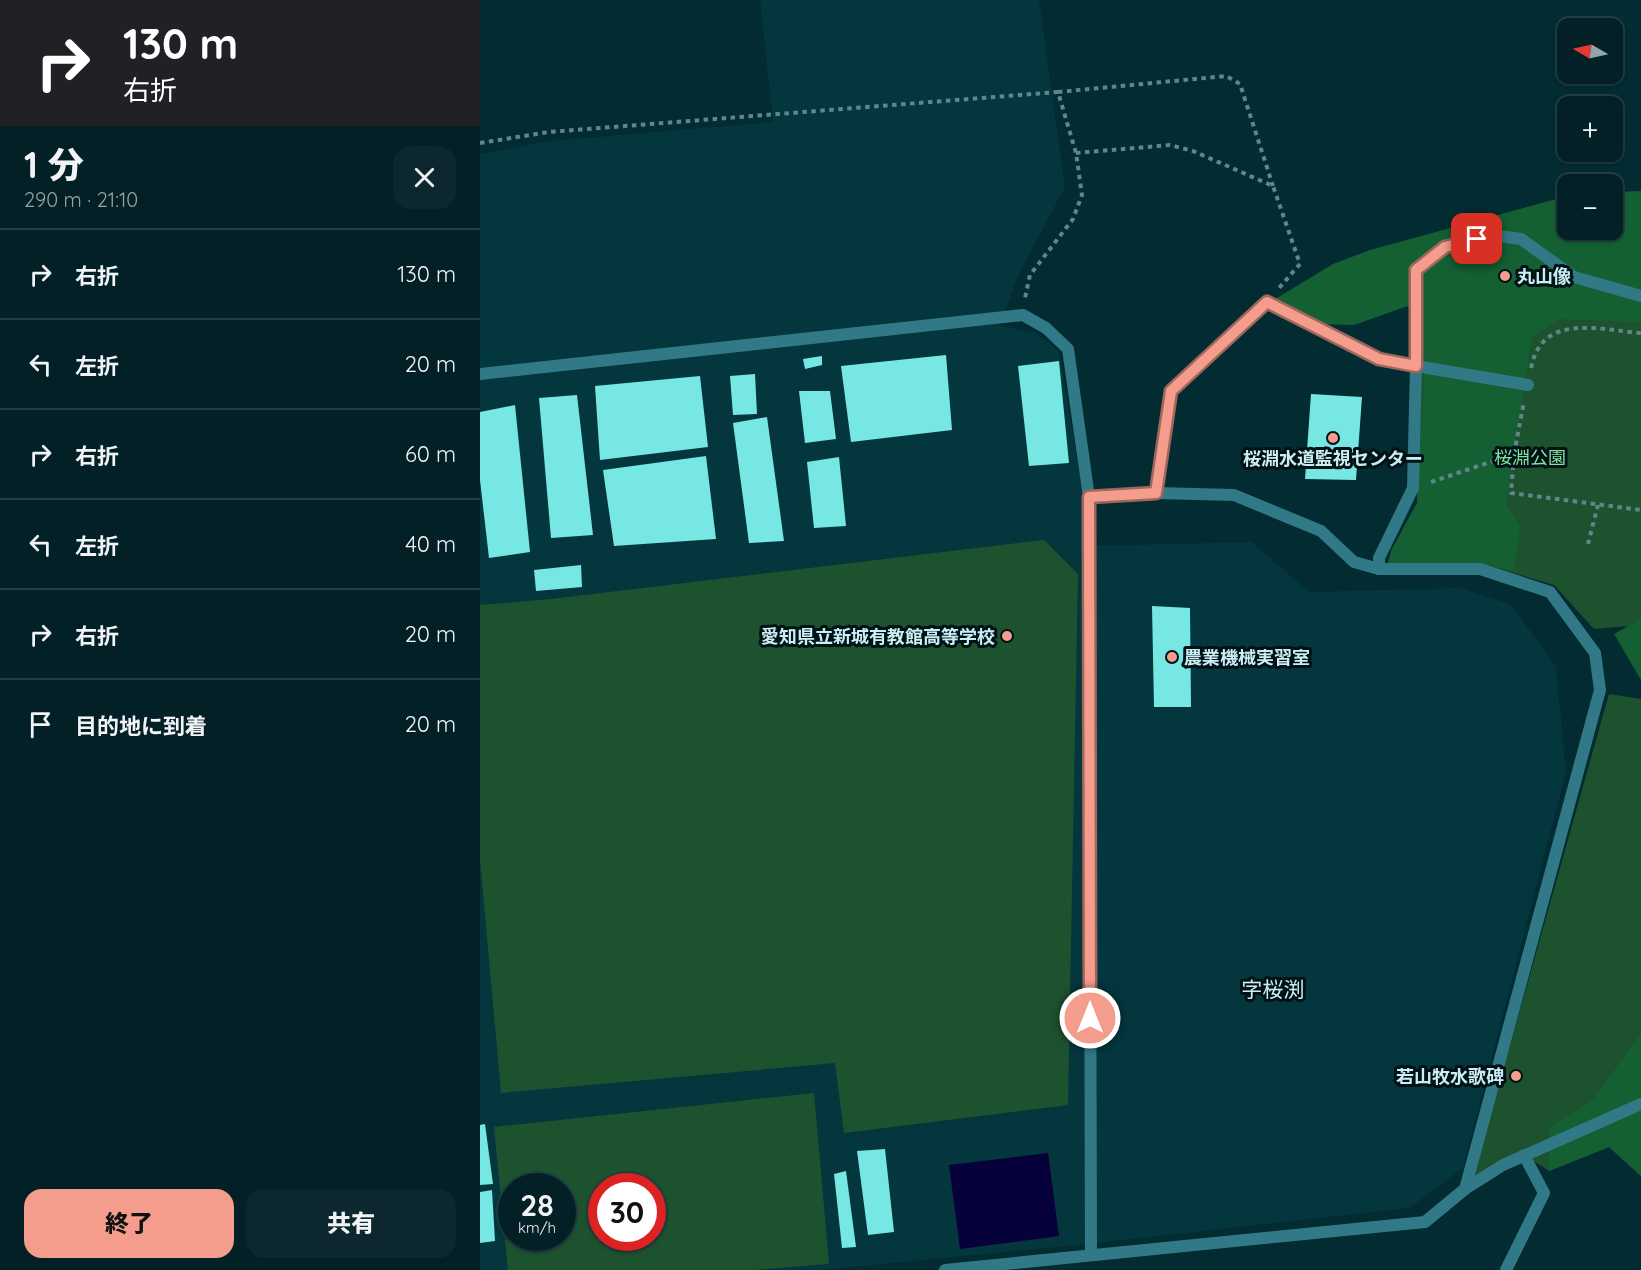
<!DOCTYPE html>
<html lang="ja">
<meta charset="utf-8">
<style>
:root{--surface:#022026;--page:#0c282e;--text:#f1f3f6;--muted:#96a3a7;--line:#233e43;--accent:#f49d8c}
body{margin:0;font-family:Quicksand,"Noto Sans JP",sans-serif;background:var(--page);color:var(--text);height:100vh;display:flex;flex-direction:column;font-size:22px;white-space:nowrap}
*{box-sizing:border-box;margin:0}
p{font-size:20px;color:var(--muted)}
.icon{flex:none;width:33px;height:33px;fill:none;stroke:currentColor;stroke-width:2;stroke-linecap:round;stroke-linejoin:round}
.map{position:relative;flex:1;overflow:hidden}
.details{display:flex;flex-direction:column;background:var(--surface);width:480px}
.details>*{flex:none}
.banner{background:#202124;color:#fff;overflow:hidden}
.needle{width:39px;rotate:279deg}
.controls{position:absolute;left:1077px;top:18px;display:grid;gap:12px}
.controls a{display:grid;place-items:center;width:66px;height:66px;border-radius:12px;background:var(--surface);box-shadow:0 2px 4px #0004,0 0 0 2px var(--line);font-size:30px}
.speed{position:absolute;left:18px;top:1173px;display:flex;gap:12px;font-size:30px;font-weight:700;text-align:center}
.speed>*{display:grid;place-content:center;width:78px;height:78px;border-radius:50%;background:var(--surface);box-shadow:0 2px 4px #0004,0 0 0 2px var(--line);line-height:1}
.speed small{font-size:15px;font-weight:400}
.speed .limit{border:9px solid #d22;background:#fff;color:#111}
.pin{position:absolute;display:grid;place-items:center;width:51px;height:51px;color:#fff;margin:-26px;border-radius:12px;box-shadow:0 3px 9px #0006}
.me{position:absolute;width:66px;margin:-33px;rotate:0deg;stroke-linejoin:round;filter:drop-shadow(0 0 4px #0008)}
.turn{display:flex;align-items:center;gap:21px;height:126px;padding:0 24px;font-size:27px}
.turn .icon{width:78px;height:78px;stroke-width:2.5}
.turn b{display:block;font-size:42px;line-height:51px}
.round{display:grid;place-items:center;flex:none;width:63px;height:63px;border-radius:18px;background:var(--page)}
.headline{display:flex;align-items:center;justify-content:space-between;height:102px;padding:0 24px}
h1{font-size:36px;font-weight:800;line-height:45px}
.action{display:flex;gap:12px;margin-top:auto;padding:12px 24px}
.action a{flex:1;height:69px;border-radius:18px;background:var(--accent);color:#111;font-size:24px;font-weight:800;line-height:69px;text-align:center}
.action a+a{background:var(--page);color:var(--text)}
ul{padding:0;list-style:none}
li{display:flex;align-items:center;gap:18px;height:90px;padding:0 24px;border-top:2px solid var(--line)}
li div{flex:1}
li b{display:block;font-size:22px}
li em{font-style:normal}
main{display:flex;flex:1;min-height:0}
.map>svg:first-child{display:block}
</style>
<main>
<section class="details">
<div class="banner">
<div class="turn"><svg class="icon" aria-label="right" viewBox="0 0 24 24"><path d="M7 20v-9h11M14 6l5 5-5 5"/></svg><div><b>130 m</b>右折</div></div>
</div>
<div class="headline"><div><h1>1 分</h1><p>290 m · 21:10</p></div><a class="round"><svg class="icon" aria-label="close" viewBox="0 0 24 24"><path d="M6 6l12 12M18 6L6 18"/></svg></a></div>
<ul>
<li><svg class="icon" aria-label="right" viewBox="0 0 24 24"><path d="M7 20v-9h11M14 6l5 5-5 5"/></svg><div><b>右折</b></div><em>130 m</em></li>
<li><svg class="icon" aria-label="left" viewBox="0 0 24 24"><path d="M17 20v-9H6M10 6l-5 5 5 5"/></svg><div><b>左折</b></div><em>20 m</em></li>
<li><svg class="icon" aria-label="right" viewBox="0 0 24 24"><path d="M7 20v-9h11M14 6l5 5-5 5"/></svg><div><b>右折</b></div><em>60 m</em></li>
<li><svg class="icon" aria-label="left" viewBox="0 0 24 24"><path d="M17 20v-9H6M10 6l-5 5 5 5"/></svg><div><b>左折</b></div><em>40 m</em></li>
<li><svg class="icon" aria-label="right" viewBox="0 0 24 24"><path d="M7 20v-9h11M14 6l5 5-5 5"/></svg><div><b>右折</b></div><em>20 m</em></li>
<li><svg class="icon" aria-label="arrive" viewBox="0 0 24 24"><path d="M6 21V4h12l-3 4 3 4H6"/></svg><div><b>目的地に到着</b></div><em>20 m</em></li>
</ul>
<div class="action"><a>終了</a><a>共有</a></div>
</section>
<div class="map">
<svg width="1161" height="1270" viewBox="0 0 1161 1270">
<rect width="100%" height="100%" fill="#022b32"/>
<path fill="#04363e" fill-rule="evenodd" d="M 280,0 L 559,0 L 585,187 L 538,276 L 520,326 L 556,333 L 579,351 L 602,488 L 608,546 L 772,542 L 829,592 L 980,588 L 1031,604 L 1076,667 L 1086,772 L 983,1168 L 929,1208 L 598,1245 L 341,1270 L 0,1270 L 0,154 L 70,141 L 293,122 ZM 32,1186 L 82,1186 L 82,1238 L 32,1238 ZM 122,1186 L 172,1186 L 172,1238 L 122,1238 Z"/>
<g fill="#1d522f" fill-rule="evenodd">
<path d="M 941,259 L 1161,290 L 1161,625 L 1114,629 L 1074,585 L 1003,564 L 911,551 L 937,503 L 942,359 Z"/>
<path d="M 564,540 L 598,574 L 588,1105 L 364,1133 L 355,1063 L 21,1093 L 0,859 L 0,605 L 71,599 Z"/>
<path d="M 1129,694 L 1161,699 L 1161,1176 L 1129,1147 L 1069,1171 L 1044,1155 L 993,1177 Z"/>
<path d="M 334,1093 L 349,1264 L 274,1270 L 28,1270 L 14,1127 ZM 82,1186 L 82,1238 L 32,1238 L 32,1186 ZM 172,1186 L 172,1238 L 122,1238 L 122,1186 Z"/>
</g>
<g fill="#146033">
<path d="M 1161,191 L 1161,322 L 1080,319 L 1052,337 L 1026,504 L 1040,527 L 1034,571 L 1003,564 L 907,566 L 911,551 L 937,503 L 945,362 L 928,306 L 874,325 L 837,324 L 792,301 L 853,264 L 890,250 L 1087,196 L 1088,230 L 1132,230 L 1133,192 Z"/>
<path d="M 1161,619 L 1161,680 L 1134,634 Z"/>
<path d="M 1161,1033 L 1161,1176 L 1129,1147 L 1069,1171 L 1069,1128 L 1113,1100 Z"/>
</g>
<path fill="#06013a" d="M 568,1153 L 579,1236 L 480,1249 L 469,1165 Z"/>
<g fill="#77e7e3">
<path d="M 466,355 L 472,430 L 371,442 L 361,366 Z"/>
<path d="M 342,356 L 342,365 L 325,369 L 323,359 Z"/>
<path d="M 579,361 L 589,463 L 549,466 L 538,366 Z"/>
<path d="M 275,374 L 277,414 L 253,415 L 250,376 Z"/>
<path d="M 220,376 L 228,447 L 120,460 L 115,386 Z"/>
<path d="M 319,391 L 350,391 L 356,439 L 325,443 Z"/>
<path d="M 831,394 L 882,397 L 876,480 L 825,479 Z"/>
<path d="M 97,395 L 113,535 L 71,538 L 59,398 Z"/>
<path d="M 35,405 L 50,552 L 9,558 L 0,480 L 0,412 Z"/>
<path d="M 287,417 L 304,541 L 269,543 L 253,423 Z"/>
<path d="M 226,456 L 236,539 L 134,546 L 123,470 Z"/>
<path d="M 359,457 L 366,526 L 334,528 L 327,462 Z"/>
<path d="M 101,565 L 102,587 L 56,591 L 54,570 Z"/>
<path d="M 672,606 L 710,608 L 711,707 L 674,707 Z"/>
<path d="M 5,1124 L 13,1184 L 0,1185 L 0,1125 Z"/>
<path d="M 405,1149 L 414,1232 L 388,1235 L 377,1151 Z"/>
<path d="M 366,1171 L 376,1247 L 362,1248 L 354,1174 Z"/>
<path d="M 12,1190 L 15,1241 L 0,1243 L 0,1192 Z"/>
</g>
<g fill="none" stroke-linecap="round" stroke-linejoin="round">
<g stroke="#60868d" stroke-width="4" stroke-dasharray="4.5 4.5" stroke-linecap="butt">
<path d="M 578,92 L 746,76 L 760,84 L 793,186"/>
<path d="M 0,143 L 69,132 L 578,92 L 596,153 L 602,195 L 593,219 L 550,275 L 545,298"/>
<path d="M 596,153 L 690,145 L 713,151 L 793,186 L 820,264 L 799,288"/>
<path d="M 1051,368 C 1062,312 1119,330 1161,333"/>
<path d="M 1034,454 L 1044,402"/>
<path d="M 951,482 L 1034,454 L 1031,493 L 1161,510"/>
<path d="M 1108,544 L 1118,505"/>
</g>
<path stroke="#327987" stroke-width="12" d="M 1026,1270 L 1064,1193 L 1044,1155"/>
<g stroke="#327987" stroke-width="12">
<path d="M 0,374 L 543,315 L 566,328 L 588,349 L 609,497 L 611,1255"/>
<path d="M 609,497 L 676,493"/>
<path d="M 899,569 L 899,558 L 933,488 L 936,366 L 1048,385"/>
<path d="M 985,1189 L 1120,690 L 1115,653 L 1070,592 L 1000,569 L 899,569 L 874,562 L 841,531 L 754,495 L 676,493 L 691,391 L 787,302 L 899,359 L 936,366 L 936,270 L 965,247 L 1012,235 L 1041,239 L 1094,277 L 1161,296"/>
<path d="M 465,1270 L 945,1222 L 985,1189 L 1023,1165 L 1161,1104"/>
</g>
</g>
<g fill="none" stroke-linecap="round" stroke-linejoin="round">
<defs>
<path id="route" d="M 610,1018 L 609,497 L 676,493 L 691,391 L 787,302 L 899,359 L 936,366 L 936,270 L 965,247 L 997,239"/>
</defs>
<use href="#route" stroke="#9f665b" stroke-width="15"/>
<use href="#route" stroke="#f49d8c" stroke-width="10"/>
</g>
<g fill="#f49d8c" stroke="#001216" stroke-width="2">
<circle cx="1025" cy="276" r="6"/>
<circle cx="853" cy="438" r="6"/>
<circle cx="527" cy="636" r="6"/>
<circle cx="692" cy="657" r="6"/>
<circle cx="1036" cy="1076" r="6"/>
</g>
<g text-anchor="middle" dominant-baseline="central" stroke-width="6" stroke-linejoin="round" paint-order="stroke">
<g font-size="18" font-weight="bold" fill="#cbeef5" stroke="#001216" text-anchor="start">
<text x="1037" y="276">丸山像</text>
<text x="853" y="458" text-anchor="middle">桜淵水道監視センター</text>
<text x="515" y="636" text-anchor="end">愛知県立新城有教館高等学校</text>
<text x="704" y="657">農業機械実習室</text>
<text x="1024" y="1076" text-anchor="end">若山牧水歌碑</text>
</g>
<g font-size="18" fill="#82e39f" stroke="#001216">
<text x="1050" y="457">桜淵公園</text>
</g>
<g font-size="21" fill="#cbeef5" stroke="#001216">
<text x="793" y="989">字桜渕</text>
</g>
</g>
</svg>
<div class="controls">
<a><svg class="needle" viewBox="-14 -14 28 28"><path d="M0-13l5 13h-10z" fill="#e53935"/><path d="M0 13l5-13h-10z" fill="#96a3a7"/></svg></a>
<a>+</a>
<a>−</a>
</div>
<div class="speed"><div>28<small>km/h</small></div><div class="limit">30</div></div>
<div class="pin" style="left:997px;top:239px;background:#d93025"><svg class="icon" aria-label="arrive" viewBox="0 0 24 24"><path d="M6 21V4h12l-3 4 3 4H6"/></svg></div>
<svg class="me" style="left:610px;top:1018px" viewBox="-20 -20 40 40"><circle r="17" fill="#f49d8c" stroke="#fff" stroke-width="3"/><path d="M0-11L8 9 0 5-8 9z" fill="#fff"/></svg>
</div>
</main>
